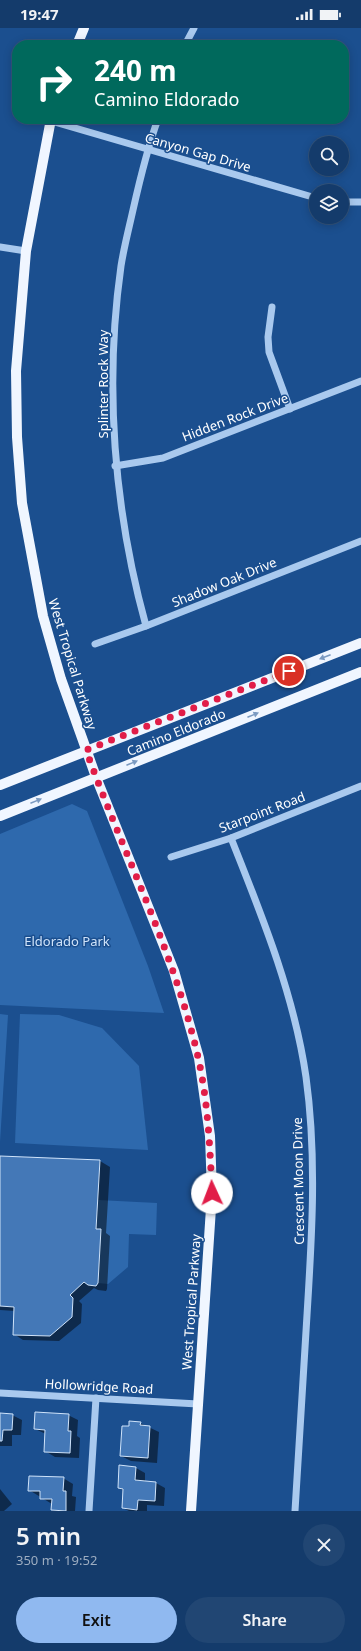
<!DOCTYPE html>
<meta charset="utf-8">
<style>
:root{--surface:#143b6b;--page:#214673;--text:#f1f3f6;--muted:#9dadc1;--line:#33557e;--accent:#90b9f0}
body{margin:0;font-family:"Noto Sans",sans-serif;background:var(--page);color:var(--text);height:100vh;display:flex;flex-direction:column;font-size:15px;white-space:nowrap}
*{box-sizing:border-box;margin:0}
p{font-size:13px;color:var(--muted)}
.icon{flex:none;width:22px;height:22px;fill:none;stroke:currentColor;stroke-width:2;stroke-linecap:round;stroke-linejoin:round}
.map{position:relative;height:1483px;overflow:hidden}
.side{display:flex;flex-direction:column;background:var(--surface);flex:1}
.side>*{flex:none}
.hud{position:absolute;left:12px;top:12px;width:337px;height:84px;border-radius:16px;box-shadow:0 2px 10px #0003,0 0 0 1px var(--line);background:#00695c;color:#fff;overflow:hidden}
.buttons{position:absolute;left:309px;top:108px;display:grid;gap:8px}
.buttons a{display:grid;place-items:center;width:40px;height:40px;border-radius:50%;background:var(--surface);box-shadow:0 2px 10px #0003,0 0 0 1px var(--line);font-size:20px}
.pin{position:absolute;display:grid;place-items:center;width:34px;height:34px;color:#fff;margin:-17px;border:2px solid #fff;border-radius:50%;box-shadow:0 1px 4px #0007}
.me{position:absolute;width:44px;margin:-22px;rotate:358deg;stroke-linejoin:round;filter:drop-shadow(0 0 3px #0008)}
.turn{display:flex;align-items:center;gap:14px;height:84px;padding:0 16px;font-size:18px}
.turn .icon{width:52px;height:52px;stroke-width:2.5}
.turn b{display:block;font-size:28px;line-height:34px}
.round{display:grid;place-items:center;flex:none;width:42px;height:42px;border-radius:21px;background:var(--page)}
.headline{display:flex;align-items:center;justify-content:space-between;height:68px;padding:0 16px}
h1{font-size:24px;font-weight:600;line-height:30px}
.action{display:flex;gap:8px;margin-top:auto;padding:8px 16px}
.action a{flex:1;height:46px;border-radius:24px;background:var(--accent);color:#111;font-size:16px;font-weight:600;line-height:46px;text-align:center}
.action a+a{background:var(--page);color:var(--text)}
.status{display:flex;justify-content:space-between;align-items:center;height:28px;padding:0 20px;background:var(--surface);direction:ltr}
.status svg{height:11px;fill:currentColor}
.map>svg:first-child{display:block}
</style>
<div class="status"><b>19:47</b><svg viewBox="0 0 49 12"><path d="M0 12V9h3v3zM5 12V6h3v6zM10 12V3h3v9zM15 12V0h3v12zM26 1h20v11H26zM47 4h2v5h-2z"/></svg></div>
<div class="map">
<svg width="361" height="1483" viewBox="0 0 361 1483">
<rect width="100%" height="100%" fill="#1b4f8f"/>
<g fill="#2e69ad">
<path d="M 72,776 L 87,783 L 148,938 L 164,985 L 0,977 L 0,806 Z"/>
<path d="M 0,986 L 8,987 L 0,1114 Z"/>
<path d="M 20,986 L 59,987 L 102,1000 L 139,1038 L 148,1122 L 15,1115 Z"/>
<path d="M 98,1172 L 157,1175 L 156,1207 L 129,1206 L 128,1239 L 108,1256 L 98,1255 L 101,1202 L 96,1201 Z"/>
</g>
<g fill="#0007">
<path d="M 0,1129 L 100,1133 L 110,1139 L 106,1205 L 110,1208 L 107,1261 L 106,1263 L 98,1262 L 94,1260 L 79,1273 L 82,1276 L 81,1295 L 59,1313 L 23,1312 L 14,1306 L 15,1283 L 0,1282 Z"/>
<path d="M 0,1386 L 12,1387 L 22,1392 L 21,1407 L 12,1407 L 12,1418 L 0,1418 Z"/>
<path d="M 68,1387 L 78,1392 L 77,1408 L 80,1410 L 79,1430 L 55,1429 L 45,1423 L 46,1406 L 35,1401 Z"/>
<path d="M 140,1395 L 159,1404 L 157,1435 L 131,1433 L 121,1428 L 130,1399 Z"/>
<path d="M 136,1440 L 145,1445 L 145,1454 L 156,1455 L 165,1460 L 164,1478 L 147,1477 L 147,1483 L 129,1483 L 123,1480 L 124,1463 L 119,1460 Z"/>
<path d="M 63,1450 L 73,1456 L 72,1468 L 76,1469 L 75,1483 L 55,1483 L 52,1482 L 52,1476 L 29,1462 Z"/>
<path d="M 0,1461 L 12,1476 L 4,1483 L 0,1483 Z"/>
</g>
<g fill="#4478b7" stroke="#cfe3fa">
<path d="M 0,1128 L 100,1132 L 96,1201 L 101,1201 L 98,1255 L 96,1258 L 88,1257 L 84,1254 L 70,1267 L 73,1270 L 72,1289 L 50,1308 L 13,1307 L 14,1279 L 0,1278 Z"/>
<path d="M 35,1384 L 69,1386 L 68,1403 L 71,1403 L 70,1425 L 44,1424 L 45,1402 L 34,1401 Z"/>
<path d="M 0,1385 L 13,1386 L 12,1402 L 3,1402 L 2,1413 L 0,1413 Z"/>
<path d="M 129,1393 L 141,1394 L 140,1397 L 150,1398 L 148,1430 L 120,1428 L 122,1398 L 129,1398 Z"/>
<path d="M 119,1437 L 136,1439 L 135,1452 L 156,1454 L 155,1473 L 138,1472 L 137,1482 L 122,1480 L 123,1461 L 118,1460 Z"/>
<path d="M 29,1448 L 64,1449 L 63,1463 L 66,1463 L 66,1483 L 51,1482 L 52,1471 L 40,1471 L 40,1463 L 28,1463 Z"/>
</g>
<g fill="none" stroke-linecap="round" stroke-linejoin="round">
<g stroke="#a9c9ee" stroke-width="7">
<path d="M 185,17 L 194,0"/>
<path d="M 51,93 L 316,170"/>
<path d="M 342,174 L 361,174"/>
<path d="M 0,219 L 26,223"/>
<path d="M 272,279 L 268,309 L 269,324 L 290,381"/>
<path d="M 115,438 L 163,430 L 361,353"/>
<path d="M 146,598 C 114,482 104,358 121,238 C 124,219 129,200 133,182 C 140,151 147,121 158,91"/>
<path d="M 95,616 L 146,598 L 361,513"/>
<path d="M 231,810 C 262,888 294,966 306,1049 C 317,1129 312,1207 307,1287 C 303,1352 299,1418 295,1483"/>
<path d="M 171,829 L 231,810 L 361,758"/>
<path d="M 0,1365 L 198,1376"/>
<path d="M 89,1483 L 96,1370"/>
</g>
<g stroke="#f0f6ff" stroke-width="10">
<path d="M 77,17 L 84,0"/>
<path d="M 51,91 L 26,223 L 16,343 L 17,409 L 22,475 L 43,588 L 61,651 L 96,749 L 174,943 L 199,1030 L 210,1108 L 212,1165 L 191,1483"/>
<path d="M 0,757 L 361,615"/>
<path d="M 0,788 L 361,644"/>
</g>
</g>
<defs><path id="oneway-solid" d="M-6-.8H1V-3.2L6.5 0L1 3.2V.8H-6Z"/></defs>
<g fill="#7b9ac1">
<use href="#oneway-solid" transform="translate(325 629) rotate(159)"/>
<use href="#oneway-solid" transform="translate(253 687) rotate(-22)"/>
<use href="#oneway-solid" transform="translate(132 735) rotate(-22)"/>
<use href="#oneway-solid" transform="translate(36 773) rotate(-22)"/>
</g>
<g fill="none" stroke-linecap="round" stroke-linejoin="round">
<path stroke="#e11d48" stroke-width="7" stroke-dasharray="0 12.6" d="M 212,1165 C 210,1120 208,1073 198,1029 C 174,923 123,825 86,722 L 289,643"/>
</g>
<g text-anchor="middle" dominant-baseline="central" stroke-width="3" stroke-linejoin="round" paint-order="stroke">
<g font-size="13" fill="#fff" stroke="#1b4f8f">
<text transform="translate(198 124) rotate(16)">Canyon Gap Drive</text>
<text transform="translate(103 356) rotate(-90)">Splinter Rock Way</text>
<text transform="translate(235 389) rotate(-21)">Hidden Rock Drive</text>
<text transform="translate(224 554) rotate(-22)">Shadow Oak Drive</text>
<text transform="translate(73 636) rotate(73)">West Tropical Parkway</text>
<text transform="translate(176 704) rotate(-22)">Camino Eldorado</text>
<text transform="translate(262 784) rotate(-21)">Starpoint Road</text>
<text transform="translate(298 1153) rotate(-91)">Crescent Moon Drive</text>
<text transform="translate(191 1274) rotate(-86)">West Tropical Parkway</text>
<text transform="translate(99 1358) rotate(3)">Hollowridge Road</text>
</g>
<g font-size="13" fill="#cfe3fa" stroke="#1b4f8f">
<text x="67" y="913">Eldorado Park</text>
</g>
</g>
</svg>
<div class="buttons">
<a><svg class="icon" aria-label="search" viewBox="0 0 24 24"><circle cx="10" cy="10" r="6"/><path d="M15 15l6 6"/></svg></a>
<a><svg class="icon" aria-label="layers" viewBox="0 0 24 24"><path d="M12 4l9 5-9 5-9-5zM3 14l9 5 9-5"/></svg></a>
</div>
<div class="pin" style="left:289px;top:643px;background:#d93025"><svg class="icon" aria-label="arrive" viewBox="0 0 24 24"><path d="M6 21V4h12l-3 4 3 4H6"/></svg></div>
<svg class="me" style="left:212px;top:1165px" viewBox="-20 -20 40 40"><circle r="19" fill="#fff"/><path d="M0-13L10 11 0 6-10 11z" fill="#e11d48"/></svg>
<div class="hud">
<div class="turn"><svg class="icon" aria-label="right" viewBox="0 0 24 24"><path d="M7 20v-9h11M14 6l5 5-5 5"/></svg><div><b>240 m</b>Camino Eldorado</div></div>
</div>
</div>
<section class="side">
<div class="headline"><div><h1>5 min</h1><p>350 m · 19:52</p></div><a class="round"><svg class="icon" aria-label="close" viewBox="0 0 24 24"><path d="M6 6l12 12M18 6L6 18"/></svg></a></div>
<div class="action"><a>Exit</a><a>Share</a></div>
</section>
